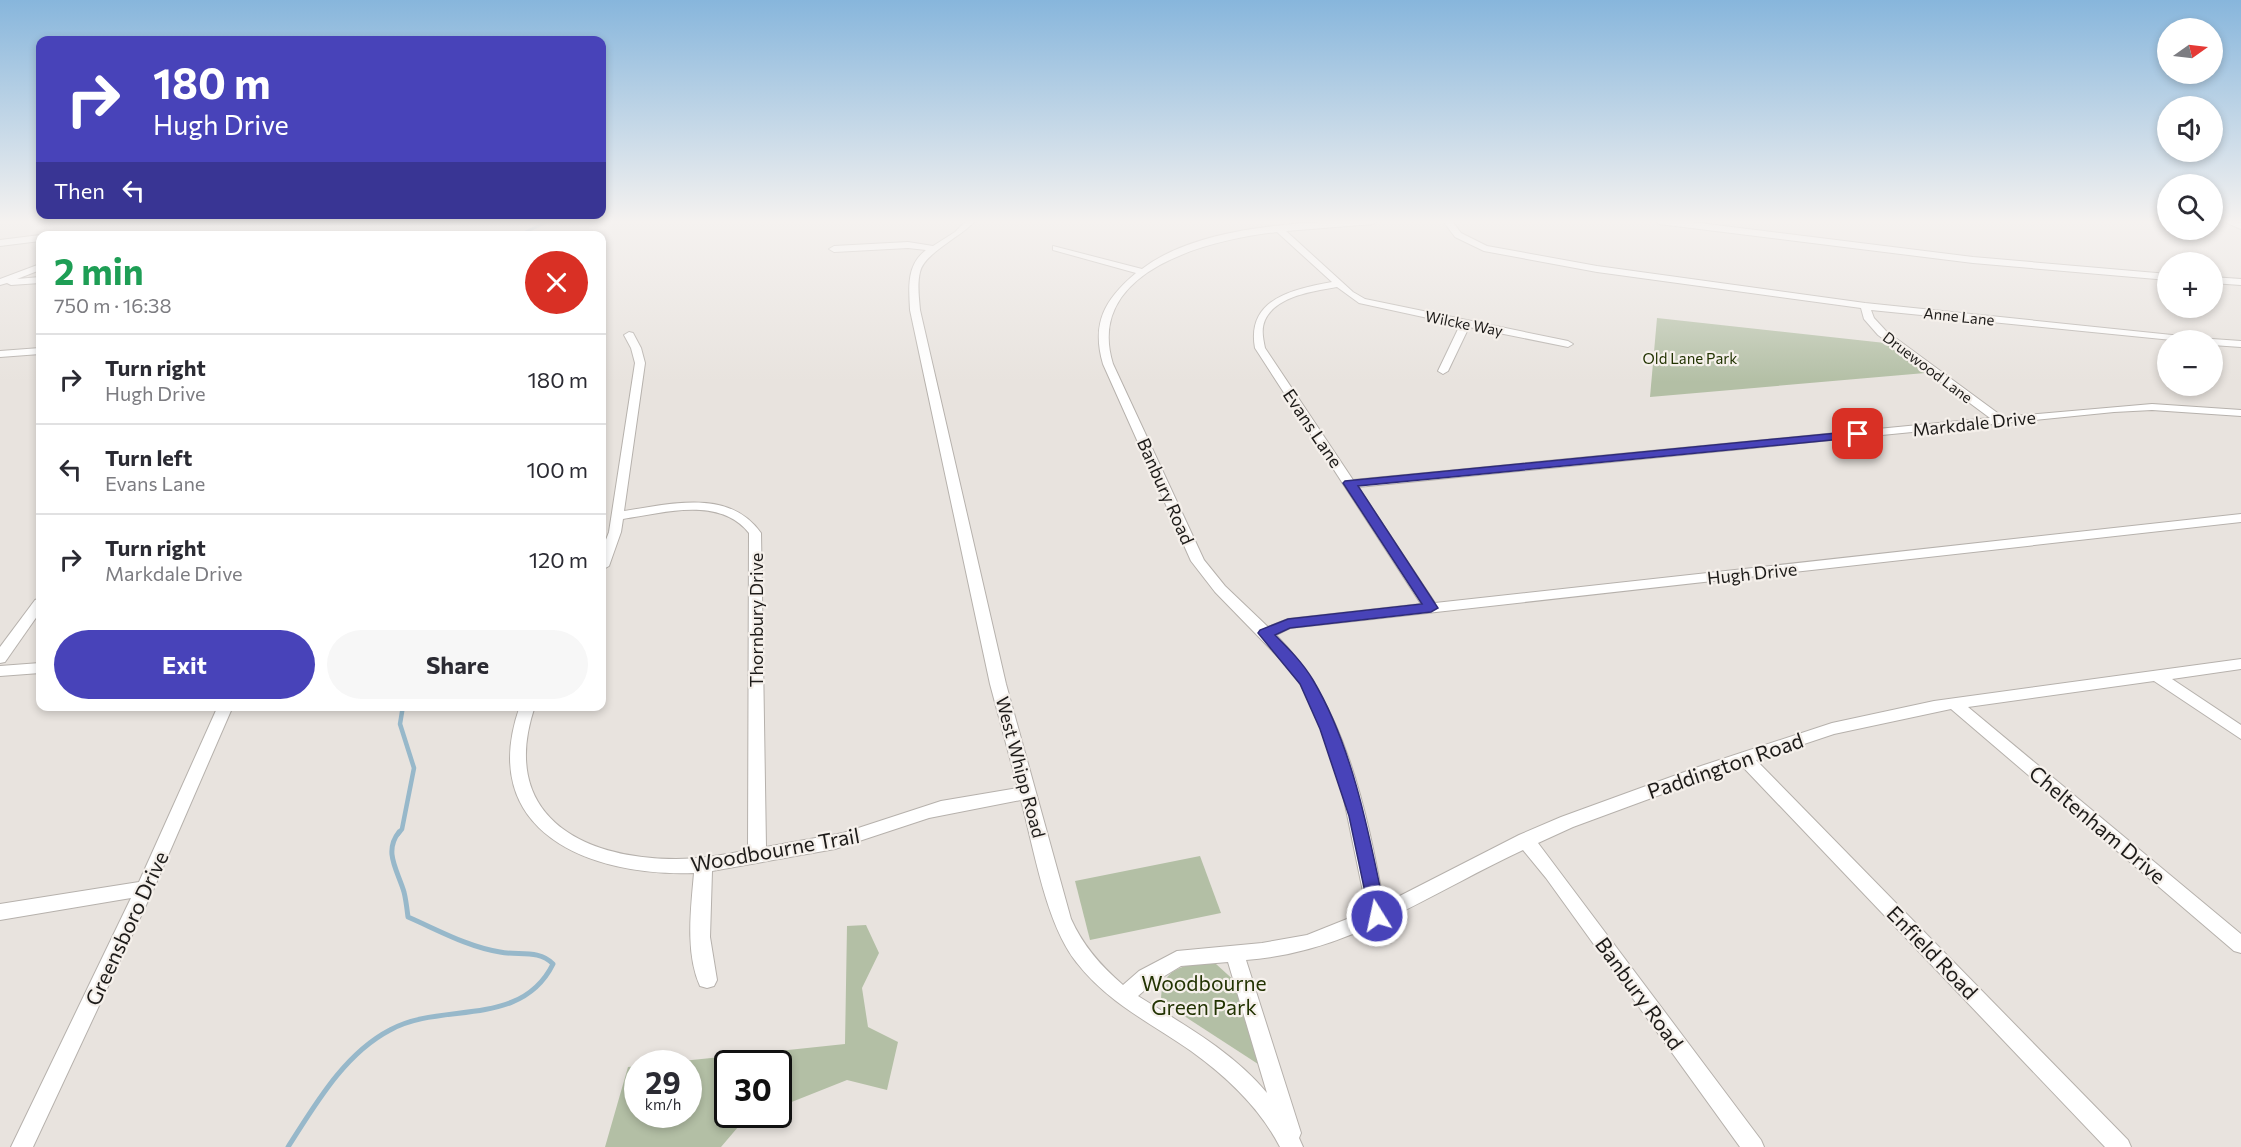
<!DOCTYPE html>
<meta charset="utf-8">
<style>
:root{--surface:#fff;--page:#f7f7f7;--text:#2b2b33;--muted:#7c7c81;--line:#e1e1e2;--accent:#4843b9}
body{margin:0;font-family:Commissioner,sans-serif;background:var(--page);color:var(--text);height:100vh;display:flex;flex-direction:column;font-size:22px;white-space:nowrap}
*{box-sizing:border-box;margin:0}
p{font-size:20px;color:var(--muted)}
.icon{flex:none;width:33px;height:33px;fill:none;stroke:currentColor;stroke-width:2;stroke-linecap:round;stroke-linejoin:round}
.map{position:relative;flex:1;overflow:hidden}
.panel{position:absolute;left:36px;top:231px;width:570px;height:480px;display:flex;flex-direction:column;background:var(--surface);border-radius:12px;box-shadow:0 3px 9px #0003}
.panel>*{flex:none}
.guide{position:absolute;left:36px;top:36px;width:570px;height:183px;border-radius:12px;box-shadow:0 3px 9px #0003;background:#4843b9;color:#fff;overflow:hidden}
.needle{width:39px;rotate:76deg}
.buttons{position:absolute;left:2157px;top:18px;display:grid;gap:12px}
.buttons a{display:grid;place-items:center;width:66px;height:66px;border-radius:50%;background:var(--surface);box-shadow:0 3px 9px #0003;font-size:30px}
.speed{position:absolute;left:624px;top:1050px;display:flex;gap:12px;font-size:30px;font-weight:700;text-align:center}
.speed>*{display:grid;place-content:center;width:78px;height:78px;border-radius:50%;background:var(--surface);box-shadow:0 3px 9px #0003;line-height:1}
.speed small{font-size:15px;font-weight:400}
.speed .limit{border:3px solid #111;border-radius:9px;background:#fff;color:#111}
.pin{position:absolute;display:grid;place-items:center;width:51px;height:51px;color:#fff;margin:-26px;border-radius:12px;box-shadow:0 3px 9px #0006}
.me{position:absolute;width:66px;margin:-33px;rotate:350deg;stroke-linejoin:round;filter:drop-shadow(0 0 4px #0008)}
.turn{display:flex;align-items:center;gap:21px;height:126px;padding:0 18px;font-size:27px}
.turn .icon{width:78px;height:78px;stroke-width:2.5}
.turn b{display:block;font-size:42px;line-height:51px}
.then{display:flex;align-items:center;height:57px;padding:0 18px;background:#0003;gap:12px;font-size:22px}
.round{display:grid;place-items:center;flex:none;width:63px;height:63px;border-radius:32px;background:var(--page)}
.summary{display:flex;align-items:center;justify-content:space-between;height:102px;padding:0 18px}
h1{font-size:36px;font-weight:700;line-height:45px;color:#1e9e55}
.cta{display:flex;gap:12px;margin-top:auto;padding:12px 18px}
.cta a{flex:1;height:69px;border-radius:36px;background:var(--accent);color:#fff;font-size:24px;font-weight:700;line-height:69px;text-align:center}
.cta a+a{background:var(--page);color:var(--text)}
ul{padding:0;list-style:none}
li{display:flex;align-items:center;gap:18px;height:90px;padding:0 18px;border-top:2px solid var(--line)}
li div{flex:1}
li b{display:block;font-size:22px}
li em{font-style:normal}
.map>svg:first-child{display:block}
</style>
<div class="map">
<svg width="2241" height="1147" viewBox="0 0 2241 1147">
<rect width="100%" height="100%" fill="#e8e3de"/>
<g fill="#b3bfa5">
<path d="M 1657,318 L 1885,343 L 1925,373 L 1650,397 Z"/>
<path d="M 1200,856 L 1221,913 L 1090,940 L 1075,881 Z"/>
<path d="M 866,925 L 879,953 L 862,988 L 868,1027 L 898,1042 L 887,1090 L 847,1080 L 779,1107 L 778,1064 L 728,1064 L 728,1114 L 759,1115 L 744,1120 L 721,1147 L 605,1147 L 628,1067 L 637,1066 L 638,1114 L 688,1114 L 688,1064 L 663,1063 L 845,1044 L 847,926 Z"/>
<path d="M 1196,963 L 1216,964 L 1238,984 L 1262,1057 L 1258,1064 L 1161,1001 C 1161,975 1172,969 1196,963 Z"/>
</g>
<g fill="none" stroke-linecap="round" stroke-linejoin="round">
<path stroke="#97b8ca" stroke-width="3" d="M 517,236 L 549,221"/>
<path stroke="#97b8ca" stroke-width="4.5" d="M 398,834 L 402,829 L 414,768 L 400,724 L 403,706"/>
<path stroke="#97b8ca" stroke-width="5" d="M 288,1147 C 315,1105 344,1054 390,1030 C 442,1001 521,1029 553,964 C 539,949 518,956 500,952 C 468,947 438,930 408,917 C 407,909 406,900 404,892 C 398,871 383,852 399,832"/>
<defs>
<g id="minor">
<path d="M 966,221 L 975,221 C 961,237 924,253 920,272 C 917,284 919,298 920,310 L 1006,684 L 1071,919 C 1083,946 1101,966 1123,985 L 1139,971 L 1177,951 L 1262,943 L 1307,935 L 1367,911 L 1341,785 L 1318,719 L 1305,691 L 1290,669 L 1215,592 L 1191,561 L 1103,364 C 1091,323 1105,299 1136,273 L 1053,250 L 1053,246 L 1142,269 C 1199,225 1307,221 1377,221 L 1373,224 L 1286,231 L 1353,292 L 1365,299 L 1568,341 L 1573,344 L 1568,347 L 1469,327 L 1448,371 L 1443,374 L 1438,371 L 1460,325 L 1359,303 L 1337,287 C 1314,291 1276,296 1265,320 C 1261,329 1263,338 1265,348 L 1353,480 L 1990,418 L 1878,335 L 1864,319 L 1861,308 L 1597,272 L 1484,251 L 1455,237 L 1443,221 L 1452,221 L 1461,233 L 1487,246 L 1597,266 L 1865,303 L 2201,338 L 2202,340 L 2172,340 L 1871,310 L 1874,318 L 1886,331 L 2003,417 L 2152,404 L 2241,410 L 2241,416 L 2152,410 L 2114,412 L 1358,487 L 1435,603 L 2241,514 L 2241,522 L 1364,620 L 1290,628 L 1276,635 C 1346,706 1366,809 1384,904 L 1519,835 L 1561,817 L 1701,766 L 1832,723 L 1934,701 L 2241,659 L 2241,669 L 2172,679 L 2241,725 L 2241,739 L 2154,681 L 1968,707 L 2241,934 L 2241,953 L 2234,951 L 1951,709 L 1834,734 L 1756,760 L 2128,1140 L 2131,1147 L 2105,1147 L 1741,765 L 1573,827 L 1538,843 L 1761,1140 L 1764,1147 L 1740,1147 L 1546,878 L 1523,850 C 1432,892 1349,953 1246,960 L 1301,1133 L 1299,1138 L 1303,1147 L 1280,1147 C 1260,1108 1227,1077 1191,1051 C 1151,1023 1108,1003 1077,963 C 1046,925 1034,849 1021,800 L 929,818 L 835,849 L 712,871 L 710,937 L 717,980 L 714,986 L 707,988 L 700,986 C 685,953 691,908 694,873 C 591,877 475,832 520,706 L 535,706 C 498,814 580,859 676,859 C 701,859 724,855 748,850 L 749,533 C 719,496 664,513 623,519 L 621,532 L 609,566 L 602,570 L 602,550 L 609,532 L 635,363 L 631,348 L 624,335 L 629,332 L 633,333 L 641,348 L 645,363 L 624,511 C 671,504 729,488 761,533 L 766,847 L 843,833 L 941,801 L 1018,788 L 990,684 L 910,310 C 909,288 906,265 926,250 L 908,248 L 834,252 L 829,249 L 834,246 L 908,242 L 933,246 L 955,232 ZM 1277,232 L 1332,282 C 1293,289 1246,299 1255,348 L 1421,604 L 1288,619 L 1268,627 L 1225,586 L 1204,560 L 1113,364 C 1084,270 1209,240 1277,232 ZM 1228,962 L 1267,1093 C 1232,1051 1184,1025 1138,996 L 1153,983 L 1181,966 Z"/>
<path d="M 1655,221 L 1683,221 L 1973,257 L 2168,274 L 2168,280 L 1973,263 L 1659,224 Z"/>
<path d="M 2226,221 L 2241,223 L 2241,229 L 2227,223 Z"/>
<path d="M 40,235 L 40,241 L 0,246 L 0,240 Z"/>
<path d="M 40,264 L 40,270 L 17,279 L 40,277 L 40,283 L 11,285 L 7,283 L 0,285 L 0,279 Z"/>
<path d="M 2212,277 L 2241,279 L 2241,285 L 2212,283 Z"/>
<path d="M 2212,339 L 2241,341 L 2241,347 L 2212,345 L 2212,340 L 2208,340 Z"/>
<path d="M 40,348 L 40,354 L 0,357 L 0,351 Z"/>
<path d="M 40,598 L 40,612 L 5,662 L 0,663 L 0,647 L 35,600 Z"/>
<path d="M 40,663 L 40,673 L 0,676 L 0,666 Z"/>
<path d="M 218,706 L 233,706 L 154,888 L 33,1147 L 11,1147 L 131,898 L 0,920 L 0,904 L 139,882 Z"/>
</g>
</defs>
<use href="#minor" stroke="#b6b1ac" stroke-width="2"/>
<use href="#minor" fill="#fff" fill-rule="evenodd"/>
</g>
<linearGradient id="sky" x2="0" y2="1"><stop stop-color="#87b6dc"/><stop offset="0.58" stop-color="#f5f2f0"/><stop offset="1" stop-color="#f5f2f0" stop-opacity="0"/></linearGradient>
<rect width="2241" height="382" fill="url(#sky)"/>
<path fill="#4843b9" stroke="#2f2c78" stroke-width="1.5" d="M 1858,431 L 1862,432 L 1862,437 L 1358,486 L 1438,608 L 1431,612 L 1290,628 L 1275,635 C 1289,649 1303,663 1313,680 C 1354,749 1370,839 1386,916 L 1383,921 L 1377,924 L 1371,921 L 1349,816 L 1320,729 L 1300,684 L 1258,633 L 1260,630 L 1288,619 L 1422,604 L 1343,483 L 1345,481 Z"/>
<g text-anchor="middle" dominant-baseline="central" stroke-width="4.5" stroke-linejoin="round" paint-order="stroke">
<g font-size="15" fill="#1d1b19" stroke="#f5f0eb">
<text transform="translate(1959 316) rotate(6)">Anne Lane</text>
<text transform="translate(1464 323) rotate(11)">Wilcke Way</text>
<text transform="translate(1928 367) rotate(37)">Druewood Lane</text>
</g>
<g font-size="15" fill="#223302" stroke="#f5f0eb">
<text x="1690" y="358">Old Lane Park</text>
</g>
<g font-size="18" fill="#1d1b19" stroke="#f5f0eb">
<text transform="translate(1974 423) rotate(-6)">Markdale Drive</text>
<text transform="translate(1313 428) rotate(56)">Evans Lane</text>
<text transform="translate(1166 491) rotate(66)">Banbury Road</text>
<text transform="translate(1752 573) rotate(-6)">Hugh Drive</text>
<text transform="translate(756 620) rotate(-90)">Thornbury Drive</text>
<text transform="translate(1021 767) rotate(75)">West Whipp Road</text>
</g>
<g font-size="21" fill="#1d1b19" stroke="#f5f0eb">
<text transform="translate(1725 765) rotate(-19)">Paddington Road</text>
<text transform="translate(2098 824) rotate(40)">Cheltenham Drive</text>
<text transform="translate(775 849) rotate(-10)">Woodbourne Trail</text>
<text transform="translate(126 928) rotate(-65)">Greensboro Drive</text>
<text transform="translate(1933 952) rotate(46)">Enfield Road</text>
<text transform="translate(1640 993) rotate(54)">Banbury Road</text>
</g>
<g font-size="21" fill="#223302" stroke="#f5f0eb">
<text x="1204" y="982">Woodbourne<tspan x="1204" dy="24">Green Park</tspan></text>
</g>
</g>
</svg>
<div class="buttons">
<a><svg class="needle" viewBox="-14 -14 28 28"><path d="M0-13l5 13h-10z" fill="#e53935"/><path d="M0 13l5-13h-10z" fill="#7c7c81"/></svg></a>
<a><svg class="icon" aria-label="sound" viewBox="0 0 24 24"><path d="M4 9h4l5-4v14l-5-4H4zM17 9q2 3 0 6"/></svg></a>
<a><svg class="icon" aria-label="search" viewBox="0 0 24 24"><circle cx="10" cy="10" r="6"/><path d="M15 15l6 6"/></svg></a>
<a>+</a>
<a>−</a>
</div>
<div class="speed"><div>29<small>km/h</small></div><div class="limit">30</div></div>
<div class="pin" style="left:1858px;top:434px;background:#d93025"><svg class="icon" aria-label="arrive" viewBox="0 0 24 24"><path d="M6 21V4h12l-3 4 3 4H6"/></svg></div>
<svg class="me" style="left:1377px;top:916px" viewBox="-20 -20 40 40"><circle r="17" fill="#4843b9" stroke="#fff" stroke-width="3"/><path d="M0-11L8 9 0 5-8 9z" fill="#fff"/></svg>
<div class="guide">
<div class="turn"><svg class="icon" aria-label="right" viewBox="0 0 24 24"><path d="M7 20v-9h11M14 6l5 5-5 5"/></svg><div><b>180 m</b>Hugh Drive</div></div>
<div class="then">Then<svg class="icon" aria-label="left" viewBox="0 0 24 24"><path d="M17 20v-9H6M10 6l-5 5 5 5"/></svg></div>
</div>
<section class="panel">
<div class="summary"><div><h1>2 min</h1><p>750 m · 16:38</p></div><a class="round" style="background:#d93025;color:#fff"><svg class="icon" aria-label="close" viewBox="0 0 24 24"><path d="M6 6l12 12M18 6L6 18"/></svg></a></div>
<ul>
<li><svg class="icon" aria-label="right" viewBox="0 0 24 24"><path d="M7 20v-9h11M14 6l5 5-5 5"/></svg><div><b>Turn right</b><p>Hugh Drive</p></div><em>180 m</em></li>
<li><svg class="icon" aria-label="left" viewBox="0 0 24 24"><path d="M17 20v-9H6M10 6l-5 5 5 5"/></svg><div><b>Turn left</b><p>Evans Lane</p></div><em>100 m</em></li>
<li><svg class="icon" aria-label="right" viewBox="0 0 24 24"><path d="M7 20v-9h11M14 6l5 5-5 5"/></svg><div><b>Turn right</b><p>Markdale Drive</p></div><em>120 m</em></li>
</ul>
<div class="cta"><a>Exit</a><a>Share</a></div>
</section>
</div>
